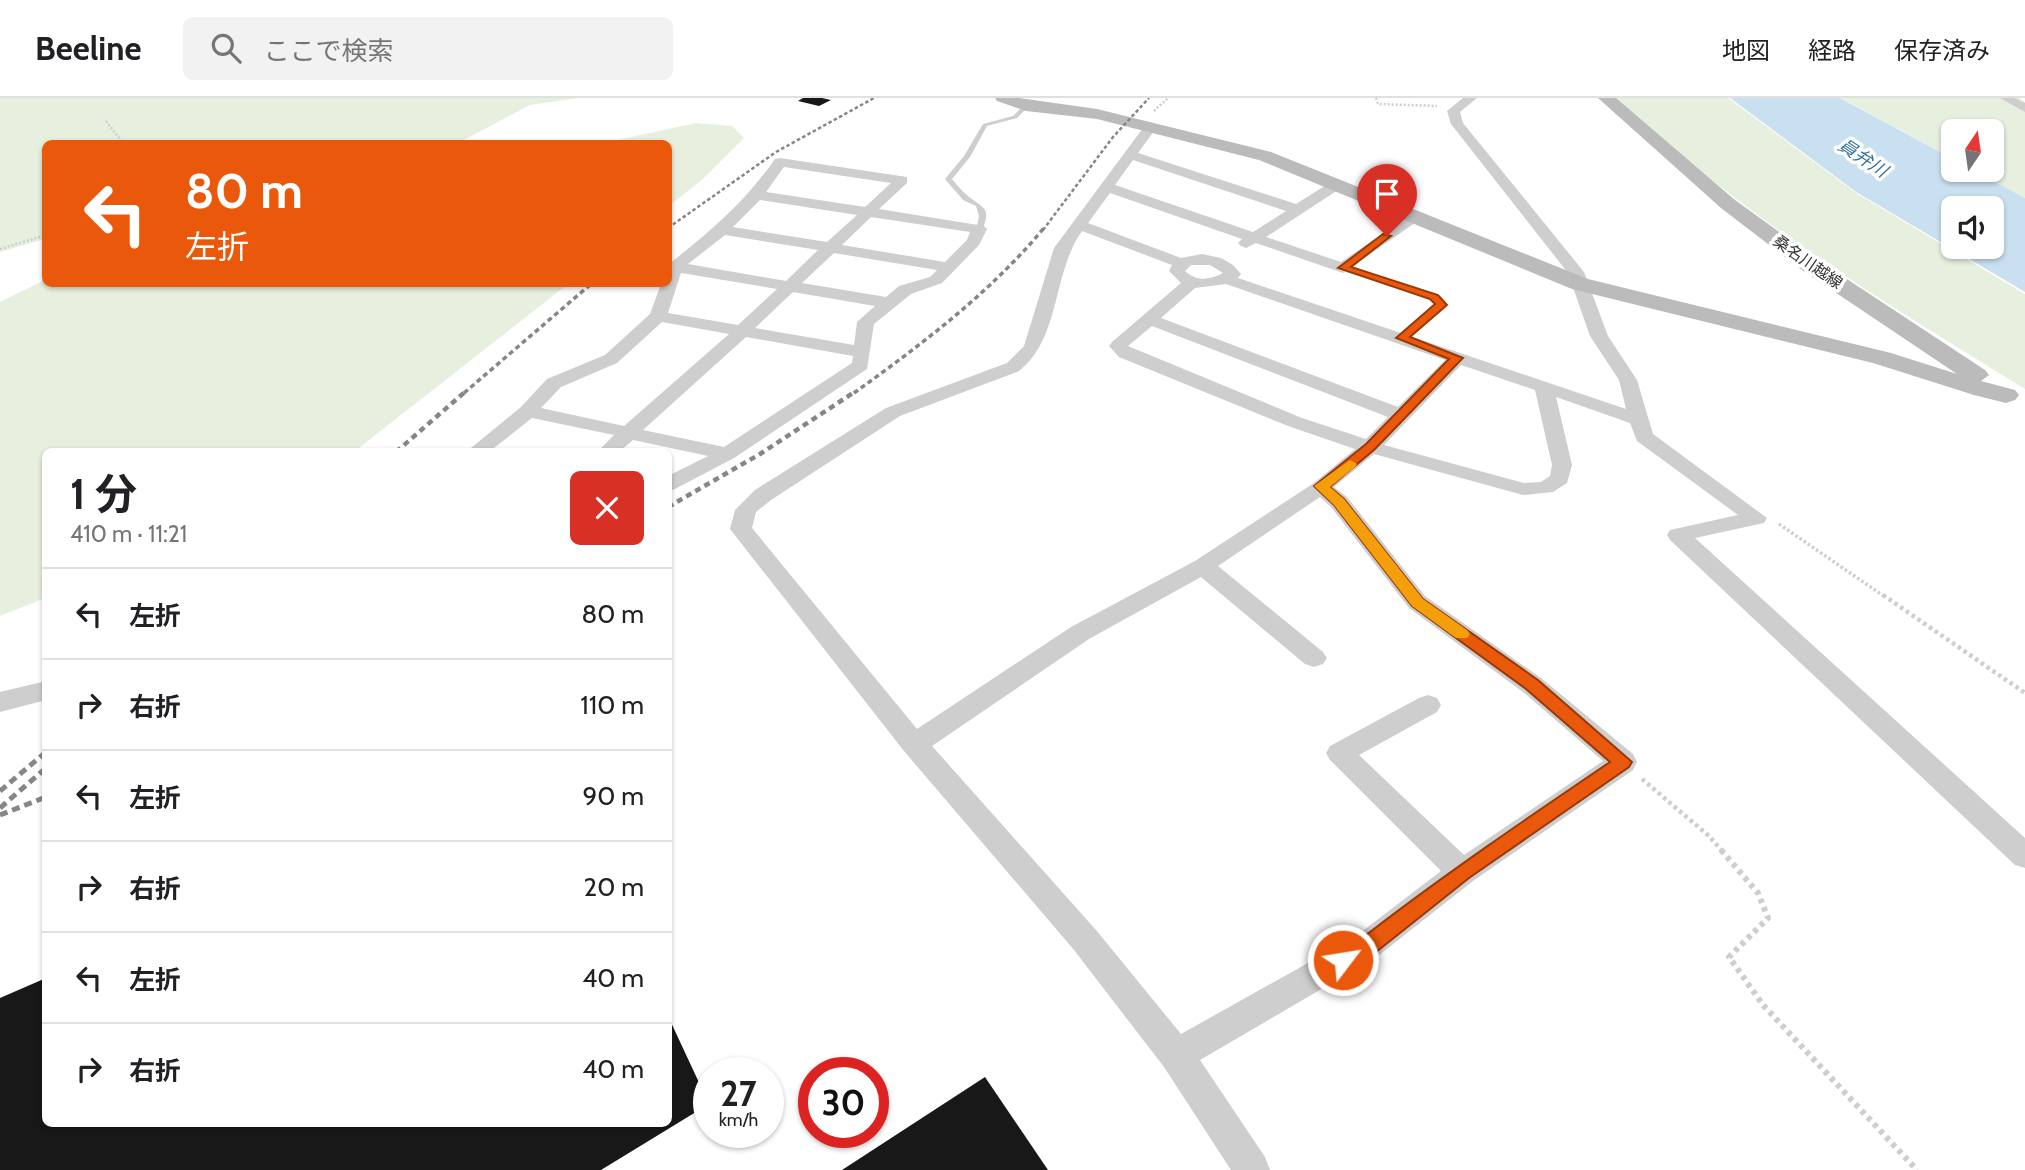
<!DOCTYPE html>
<html lang="ja">
<meta charset="utf-8">
<style>
:root{--surface:#fff;--page:#f2f2f2;--text:#202124;--muted:#757577;--line:#e0e0e0}
body{margin:0;font-family:Cabin,"Noto Sans JP",sans-serif;background:var(--page);color:var(--text);height:100vh;display:flex;flex-direction:column;font-size:26px;white-space:nowrap}
*{box-sizing:border-box;margin:0}
p{font-size:23px;color:var(--muted)}
.icon{flex:none;width:38px;height:38px;fill:none;stroke:currentColor;stroke-width:2;stroke-linecap:round;stroke-linejoin:round}
.map{position:relative;flex:1;overflow:hidden}
.drawer{position:absolute;left:42px;top:350px;width:630px;height:679px;display:flex;flex-direction:column;background:var(--surface);border-radius:10px;box-shadow:0 2px 5px #0004}
.drawer>*{flex:none}
.guide{position:absolute;left:42px;top:42px;width:630px;height:147px;border-radius:10px;box-shadow:0 2px 5px #0004;background:#ea580c;color:#fff;overflow:hidden}
.needle{width:46px;rotate:13deg}
.buttons{position:absolute;left:1941px;top:21px;display:grid;gap:14px}
.buttons a{display:grid;place-items:center;width:63px;height:63px;border-radius:10px;background:var(--surface);box-shadow:0 2px 5px #0004;font-size:35px}
.speed{position:absolute;left:693px;top:959px;display:flex;gap:14px;font-size:35px;font-weight:700;text-align:center}
.speed>*{display:grid;place-content:center;width:91px;height:91px;border-radius:50%;background:var(--surface);box-shadow:0 2px 5px #0004;line-height:1}
.speed small{font-size:18px;font-weight:400}
.speed .limit{border:10px solid #d22;background:#fff;color:#111}
.pin{position:absolute;display:grid;place-items:center;width:60px;height:60px;color:#fff;margin:-72px -30px;border-radius:50% 50% 50% 0;rotate:-45deg;box-shadow:0 0 7px #0007}
.pin .icon{rotate:45deg}
.me{position:absolute;width:77px;margin:-38px;rotate:59deg;stroke-linejoin:round;filter:drop-shadow(0 0 5px #0008)}
.turn{display:flex;align-items:center;gap:24px;height:147px;padding:0 28px;font-size:32px}
.turn .icon{width:91px;height:91px;stroke-width:2.5}
.turn b{display:block;font-size:49px;line-height:60px}
.round{display:grid;place-items:center;flex:none;width:74px;height:74px;border-radius:10px;background:var(--page)}
.summary{display:flex;align-items:center;justify-content:space-between;height:119px;padding:0 28px}
h1{font-size:42px;font-weight:700;line-height:52px}
ul{padding:0;list-style:none}
li{display:flex;align-items:center;gap:21px;height:91px;padding:0 28px;border-top:2px solid var(--line)}
li div{flex:1}
li b{display:block;font-size:26px}
li em{font-style:normal}
header{display:flex;align-items:center;gap:42px;box-sizing:border-box;height:98px;padding:0 35px;background:var(--surface);border-bottom:2px solid var(--line)}
header strong{font-size:33px}
nav{display:flex;gap:38px;margin-inline-start:auto;font-size:24px}
.search{width:490px;height:63px;background:var(--page);display:flex;align-items:center;gap:18px;box-sizing:border-box;padding:0 24px;border-radius:10px;color:var(--muted);font-size:26px}
.map>svg:first-child{display:block}
</style>
<header>
<strong>Beeline</strong>
<div class="search"><svg class="icon" aria-label="search" viewBox="0 0 24 24"><circle cx="10" cy="10" r="6"/><path d="M15 15l6 6"/></svg>ここで検索</div>
<nav><a>地図</a><a>経路</a><a>保存済み</a></nav>
</header>
<div class="map">
<svg width="2025" height="1072" viewBox="0 0 2025 1072">
<rect width="100%" height="100%" fill="#fff"/>
<g fill="#e7efde">
<path d="M 0,0 L 578,0 L 530,7 L 458,45 L 46,46 L 45,141 L 0,154 Z"/>
<path d="M 1614,0 L 1728,0 L 1856,95 L 2025,196 L 2025,291 C 1925,229 1823,168 1730,96 C 1690,65 1653,32 1614,0 Z"/>
<path d="M 1841,0 L 2019,0 L 2025,4 L 2025,100 L 1973,72 L 1992,72 L 1992,33 L 1953,33 L 1953,61 Z"/>
<path d="M 696,25 L 732,28 L 744,40 L 704,80 L 669,108 L 668,46 L 530,45 L 608,44 Z"/>
<path d="M 45,182 L 46,186 L 568,186 L 355,353 L 46,354 L 45,500 L 0,518 L 0,204 Z"/>
</g>
<path fill="#c9e0f0" fill-rule="evenodd" d="M 1730,0 L 1840,0 L 1953,61 L 1953,72 L 1973,72 L 2025,100 L 2025,194 L 1856,94 ZM 1953,110 L 1992,110 L 1992,149 L 1953,149 Z"/>
<g fill="#181818">
<path d="M 803,0 L 822,0 L 831,2 L 819,8 L 798,3 Z"/>
<path d="M 46,880 L 46,1026 L 668,1026 L 668,918 L 709,1006 L 601,1072 L 0,1072 L 0,900 Z"/>
<path d="M 985,979 L 1048,1072 L 842,1072 Z"/>
</g>
<g fill="none" stroke-linecap="round" stroke-linejoin="round">
<g stroke="#cecece" stroke-width="2.5" stroke-dasharray="2 2" stroke-linecap="butt">
<path d="M 1376,0 L 1378,6 L 1437,8"/>
<path d="M 1154,13 L 1168,0"/>
<path d="M 106,23 L 124,46"/>
<path d="M 0,151 L 46,137"/>
</g>
<path stroke="#cecece" stroke-width="3.5" stroke-dasharray="2.5 2.5" stroke-linecap="butt" d="M 1779,426 L 1885,499"/>
<g stroke="#cecece" stroke-width="4.5" stroke-dasharray="3.5 3.5" stroke-linecap="butt">
<path d="M 1883,497 L 2025,595"/>
<path d="M 1642,681 L 1709,738 L 1723,754"/>
</g>
<path stroke="#cecece" stroke-width="6" stroke-dasharray="4.5 4.5" stroke-linecap="butt" d="M 1721,752 L 1758,795 L 1768,820 L 1729,859 L 1763,907 L 1917,1072"/>
<g fill="#cecece" fill-rule="evenodd">
<path d="M 1024,7 L 1029,8 L 1017,20 L 987,28 L 970,59 L 952,81 C 957,87 963,94 969,99 C 985,111 991,110 982,133 L 976,133 L 979,118 L 976,108 L 963,102 L 945,81 L 964,58 L 983,26 L 1013,18 Z"/>
<path d="M 1340,168 L 1346,168 L 1437,197 L 1446,207 L 1405,242 L 1399,242 L 1399,238 L 1437,207 L 1431,201 L 1340,172 Z"/>
</g>
<g fill="#cecece" fill-rule="evenodd">
<path d="M 1463,0 L 1477,0 L 1460,14 L 1463,25 L 1584,174 L 1608,238 L 1637,282 L 1653,336 L 1767,420 L 1764,425 L 1695,440 L 2025,740 L 2025,770 L 2015,767 L 1670,442 L 1667,437 L 1670,432 L 1738,417 L 1637,343 L 1630,325 L 1556,299 L 1572,367 L 1567,385 L 1553,394 L 1523,397 L 1374,356 L 1334,389 L 1347,399 L 1425,498 L 1541,580 L 1633,656 L 1637,664 L 1633,672 L 1473,783 L 1378,858 L 1200,962 L 1265,1059 L 1270,1072 L 1231,1072 L 1164,969 L 1074,852 L 904,653 L 730,431 L 735,412 L 755,392 L 886,310 L 1007,265 L 1024,248 L 1054,150 L 1146,26 L 1151,25 L 1157,29 L 1138,55 L 1296,106 L 1331,84 L 1341,84 L 1341,90 L 1266,139 L 1341,164 L 1410,117 L 1420,117 L 1422,120 L 1343,175 L 1256,145 L 1246,150 L 1241,148 L 1238,145 L 1242,141 L 1110,95 L 1088,125 L 1181,160 L 1202,156 L 1221,160 L 1233,167 L 1241,176 L 1238,180 L 1626,311 L 1619,282 L 1590,238 L 1568,175 L 1451,26 L 1447,13 ZM 1133,62 L 1286,113 L 1253,134 L 1115,87 ZM 1082,133 L 1172,167 L 1169,173 L 1181,185 L 1112,244 L 1109,248 L 1119,259 L 1288,328 L 1355,351 L 1314,385 L 1195,463 L 1071,529 L 917,631 L 752,430 L 756,414 L 771,402 L 900,318 L 1019,273 C 1061,240 1052,175 1082,133 ZM 1191,167 L 1210,167 L 1223,175 C 1209,182 1197,184 1185,173 ZM 1226,186 L 1445,262 L 1398,309 L 1161,220 L 1195,190 ZM 1152,228 L 1388,319 L 1366,341 L 1302,320 L 1128,248 ZM 1461,267 L 1535,292 L 1552,367 L 1550,378 L 1541,384 L 1524,385 L 1384,347 ZM 1320,399 L 1331,409 L 1409,510 L 1523,594 L 1603,663 L 1464,757 L 1359,657 L 1437,614 L 1441,607 L 1437,600 L 1428,597 L 1419,600 L 1330,648 L 1326,655 L 1330,662 L 1441,773 L 1356,838 L 1181,936 L 1096,832 L 932,648 L 1089,541 L 1201,479 L 1305,566 L 1314,569 L 1323,566 L 1327,560 L 1323,554 L 1218,468 Z"/>
<path d="M 2000,0 L 2015,0 L 2025,5 L 2025,14 Z"/>
<path d="M 780,60 L 907,79 L 907,85 L 879,111 L 984,128 L 987,131 L 979,147 L 942,185 L 911,196 L 874,226 L 867,271 L 734,360 L 675,391 L 668,393 L 668,378 L 708,358 L 633,342 L 619,354 L 597,354 L 614,337 L 532,320 L 489,354 L 466,354 L 521,309 L 547,281 L 605,257 L 650,216 L 661,186 L 668,186 L 669,166 C 711,133 744,105 775,61 ZM 784,69 L 891,85 L 865,109 L 766,94 ZM 760,102 L 857,117 L 827,144 L 733,129 ZM 871,119 L 970,134 L 967,142 L 945,164 L 842,147 ZM 725,137 L 818,152 L 786,183 L 688,166 ZM 834,155 L 937,172 L 930,179 L 899,188 L 886,199 L 802,185 ZM 681,175 L 777,191 L 738,227 L 668,215 ZM 793,194 L 875,208 L 857,224 L 854,247 L 755,230 ZM 662,224 L 729,236 L 624,328 L 541,310 L 561,289 L 617,265 ZM 746,239 L 853,258 L 852,265 L 724,349 L 643,332 Z"/>
<path d="M 46,583 L 46,602 L 0,614 L 0,594 Z"/>
</g>
<path fill="#bbb" fill-rule="evenodd" d="M 995,0 L 1019,0 L 1097,11 L 1271,54 L 1588,181 L 1891,255 L 1957,276 L 1802,172 L 1721,110 L 1598,0 L 1616,0 L 1735,102 L 1818,162 L 1985,272 L 1989,277 L 1981,283 L 2015,292 L 2019,297 L 2015,302 L 2006,305 L 1974,297 L 1873,265 L 1572,191 L 1259,62 L 1097,21 L 1026,13 L 997,3 Z"/>
<g stroke="#868686" stroke-width="2.5" stroke-dasharray="3.5 2.5" stroke-linecap="butt">
<path d="M 668,130 L 776,54 L 874,0"/>
<path d="M 1043,132 L 1113,39 L 1149,0"/>
</g>
<g stroke="#868686" stroke-width="3.5" stroke-dasharray="5 3.5" stroke-linecap="butt">
<path d="M 464,295 L 591,186"/>
<path d="M 854,295 C 922,246 990,195 1044,130"/>
</g>
<g stroke="#868686" stroke-width="4.5" stroke-dasharray="6 4.5" stroke-linecap="butt">
<path d="M 396,354 L 466,293"/>
<path d="M 668,409 L 760,356 L 856,293"/>
</g>
<g stroke="#868686" stroke-width="5" stroke-dasharray="8 5" stroke-linecap="butt">
<path d="M 0,693 L 46,654"/>
<path d="M 0,710 L 46,670"/>
<path d="M 0,717 L 46,699"/>
</g>
</g>
<path fill="#ea580c" stroke="#983908" stroke-width="2" d="M 1383,136 L 1391,138 L 1351,169 L 1438,197 L 1447,207 L 1410,239 L 1463,260 L 1375,351 L 1330,389 L 1344,401 L 1423,501 L 1538,582 L 1632,664 L 1629,669 L 1469,780 L 1375,855 L 1343,871 L 1336,868 L 1333,862 C 1339,849 1359,842 1370,834 C 1448,774 1529,719 1610,664 L 1526,591 L 1412,508 L 1334,407 L 1314,388 L 1366,346 L 1449,261 L 1396,240 L 1435,206 L 1430,201 L 1338,170 Z"/>
<path fill="#f59e0b" d="M 1350,362 L 1357,366 L 1355,369 L 1330,389 L 1344,401 L 1423,501 L 1467,532 L 1470,536 L 1467,540 L 1456,540 L 1412,508 L 1334,407 L 1314,388 Z"/>
<g text-anchor="middle" dominant-baseline="central" stroke-width="7" stroke-linejoin="round" paint-order="stroke">
<g font-size="16" fill="#313131" stroke="#fff">
<text transform="translate(1808 164) rotate(35)">桑名川越線</text>
</g>
<g font-size="18" font-style="italic" fill="#36739c" stroke="#fff">
<text transform="translate(1863 60) rotate(33)">員弁川</text>
</g>
</g>
</svg>
<div class="buttons">
<a><svg class="needle" viewBox="-14 -14 28 28"><path d="M0-13l5 13h-10z" fill="#e53935"/><path d="M0 13l5-13h-10z" fill="#757577"/></svg></a>
<a><svg class="icon" aria-label="sound" viewBox="0 0 24 24"><path d="M4 9h4l5-4v14l-5-4H4zM17 9q2 3 0 6"/></svg></a>
</div>
<div class="speed"><div>27<small>km/h</small></div><div class="limit">30</div></div>
<div class="pin" style="left:1387px;top:138px;background:#d93025"><svg class="icon" aria-label="arrive" viewBox="0 0 24 24"><path d="M6 21V4h12l-3 4 3 4H6"/></svg></div>
<svg class="me" style="left:1343px;top:862px" viewBox="-20 -20 40 40"><circle r="17" fill="#ea580c" stroke="#fff" stroke-width="3"/><path d="M0-11L8 9 0 5-8 9z" fill="#fff"/></svg>
<div class="guide">
<div class="turn"><svg class="icon" aria-label="left" viewBox="0 0 24 24"><path d="M17 20v-9H6M10 6l-5 5 5 5"/></svg><div><b>80 m</b>左折</div></div>
</div>
<section class="drawer">
<div class="summary"><div><h1>1 分</h1><p>410 m · 11:21</p></div><a class="round" style="background:#d93025;color:#fff"><svg class="icon" aria-label="close" viewBox="0 0 24 24"><path d="M6 6l12 12M18 6L6 18"/></svg></a></div>
<ul>
<li><svg class="icon" aria-label="left" viewBox="0 0 24 24"><path d="M17 20v-9H6M10 6l-5 5 5 5"/></svg><div><b>左折</b></div><em>80 m</em></li>
<li><svg class="icon" aria-label="right" viewBox="0 0 24 24"><path d="M7 20v-9h11M14 6l5 5-5 5"/></svg><div><b>右折</b></div><em>110 m</em></li>
<li><svg class="icon" aria-label="left" viewBox="0 0 24 24"><path d="M17 20v-9H6M10 6l-5 5 5 5"/></svg><div><b>左折</b></div><em>90 m</em></li>
<li><svg class="icon" aria-label="right" viewBox="0 0 24 24"><path d="M7 20v-9h11M14 6l5 5-5 5"/></svg><div><b>右折</b></div><em>20 m</em></li>
<li><svg class="icon" aria-label="left" viewBox="0 0 24 24"><path d="M17 20v-9H6M10 6l-5 5 5 5"/></svg><div><b>左折</b></div><em>40 m</em></li>
<li><svg class="icon" aria-label="right" viewBox="0 0 24 24"><path d="M7 20v-9h11M14 6l5 5-5 5"/></svg><div><b>右折</b></div><em>40 m</em></li>
</ul>
</section>
</div>
